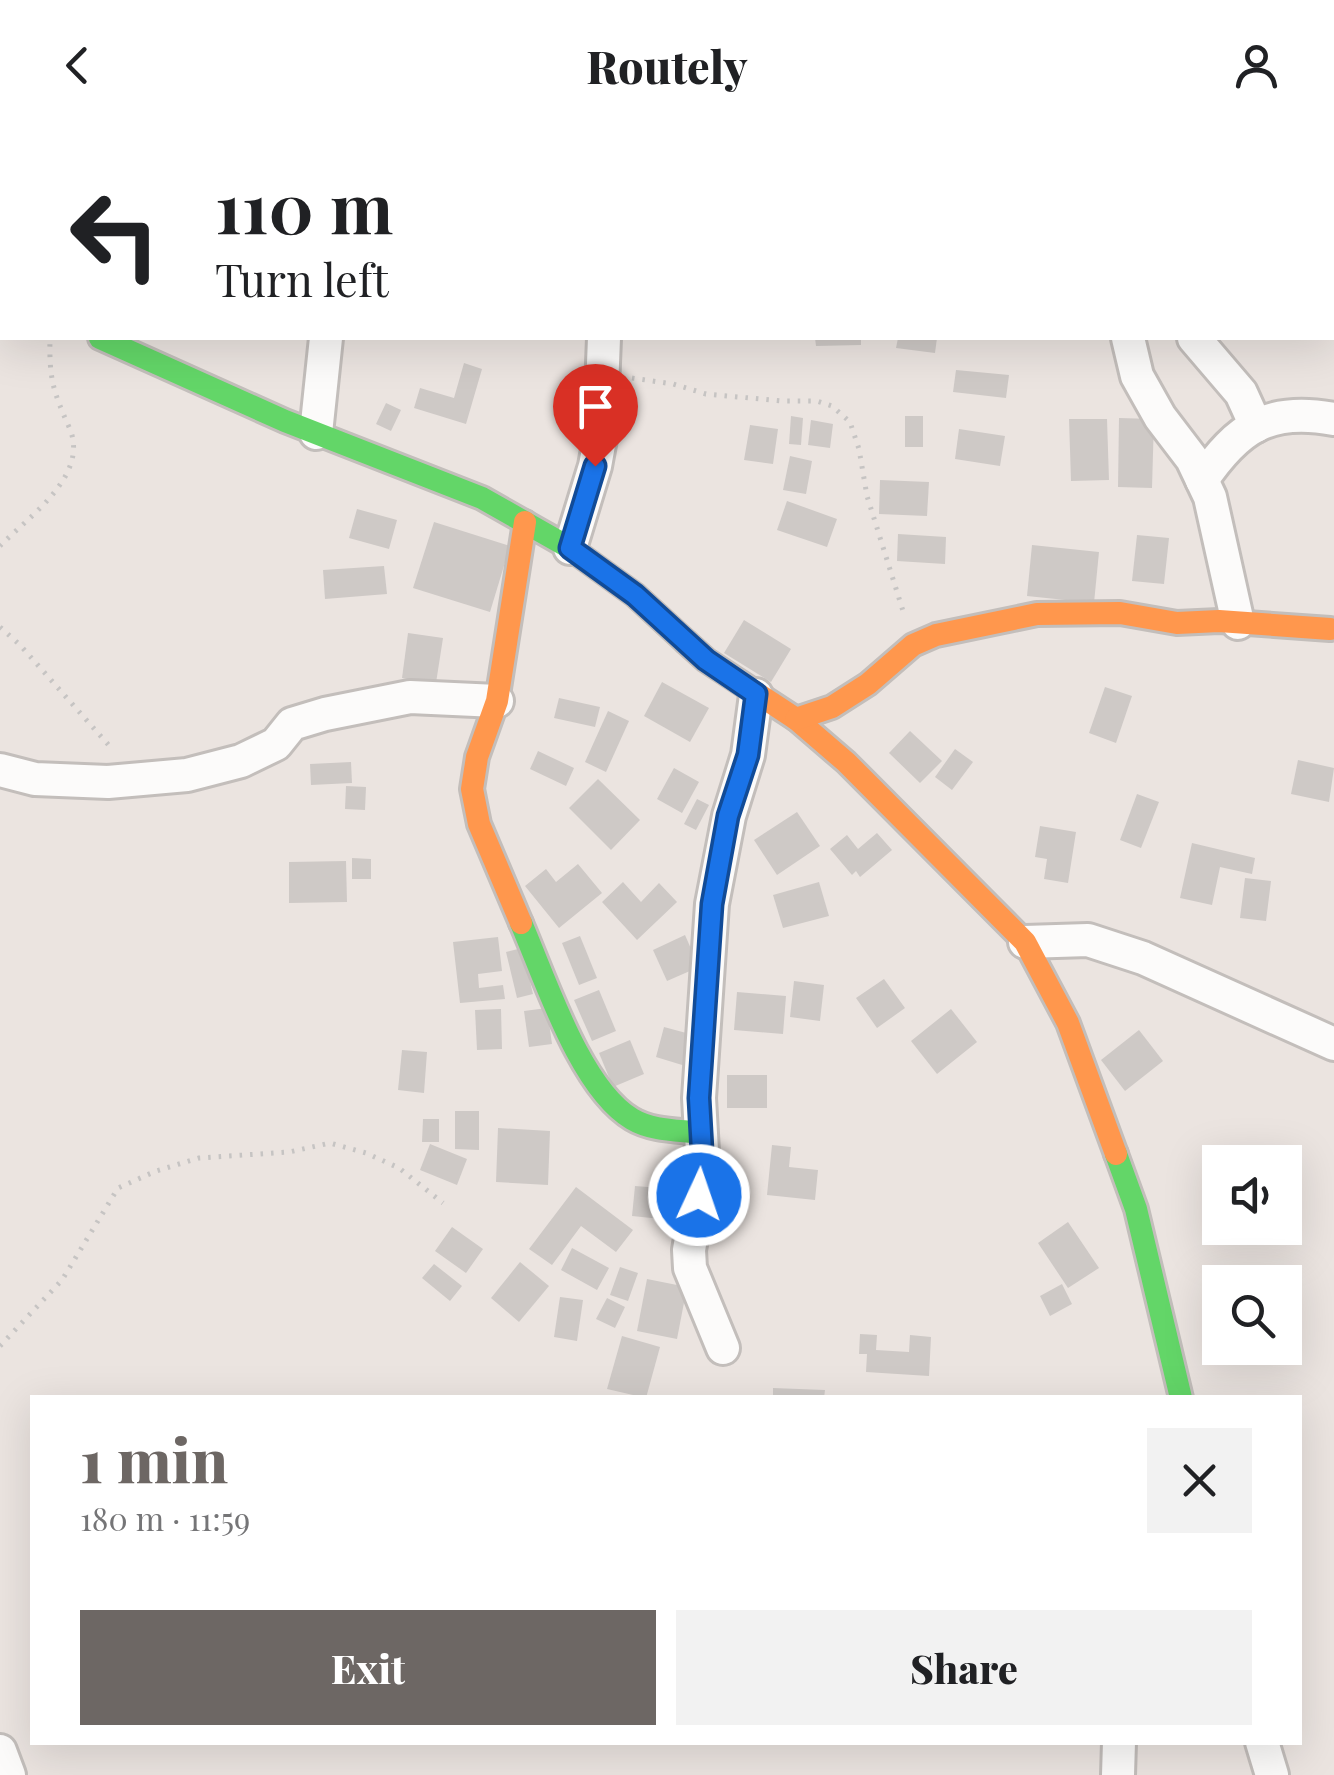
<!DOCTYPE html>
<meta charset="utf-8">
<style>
:root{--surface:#fff;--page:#f2f2f2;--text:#202124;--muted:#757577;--accent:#6d6764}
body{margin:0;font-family:"Playfair Display",serif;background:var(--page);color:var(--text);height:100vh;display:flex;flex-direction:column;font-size:38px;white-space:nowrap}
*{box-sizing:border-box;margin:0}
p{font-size:32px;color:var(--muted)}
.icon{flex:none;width:55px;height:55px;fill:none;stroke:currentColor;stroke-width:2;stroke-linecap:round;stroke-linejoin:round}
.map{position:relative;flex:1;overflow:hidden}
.side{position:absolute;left:30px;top:1265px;width:1272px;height:350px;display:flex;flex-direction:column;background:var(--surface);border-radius:0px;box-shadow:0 10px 40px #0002}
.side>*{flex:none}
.banner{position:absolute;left:0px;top:0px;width:1335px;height:210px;box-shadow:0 10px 40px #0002;background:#fff;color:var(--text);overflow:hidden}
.tools{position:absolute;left:1202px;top:1015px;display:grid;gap:20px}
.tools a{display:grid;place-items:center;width:100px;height:100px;border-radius:0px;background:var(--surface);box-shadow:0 10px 40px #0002;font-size:50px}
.pin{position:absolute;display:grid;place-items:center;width:85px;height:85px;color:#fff;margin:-102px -42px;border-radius:50% 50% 50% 0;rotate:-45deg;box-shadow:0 0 10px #0007}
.pin .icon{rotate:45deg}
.me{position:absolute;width:110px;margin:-55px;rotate:3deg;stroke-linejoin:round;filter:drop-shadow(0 0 8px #0008)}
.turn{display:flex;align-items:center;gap:35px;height:210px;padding:0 50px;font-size:45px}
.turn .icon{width:130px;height:130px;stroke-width:2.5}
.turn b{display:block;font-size:70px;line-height:85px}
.round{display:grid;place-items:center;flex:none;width:105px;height:105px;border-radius:0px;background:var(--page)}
.overview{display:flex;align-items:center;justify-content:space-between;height:170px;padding:0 50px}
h1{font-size:60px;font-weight:800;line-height:75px;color:var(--accent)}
.cta{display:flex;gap:20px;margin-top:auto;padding:20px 50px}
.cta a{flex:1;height:115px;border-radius:0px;background:var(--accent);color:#fff;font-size:40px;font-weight:800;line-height:115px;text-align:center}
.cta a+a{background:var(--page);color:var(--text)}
header{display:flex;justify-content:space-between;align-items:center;height:130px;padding:0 50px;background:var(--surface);font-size:45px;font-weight:800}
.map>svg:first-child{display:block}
</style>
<header><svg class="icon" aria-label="back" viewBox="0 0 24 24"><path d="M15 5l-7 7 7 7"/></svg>Routely<svg class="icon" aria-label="person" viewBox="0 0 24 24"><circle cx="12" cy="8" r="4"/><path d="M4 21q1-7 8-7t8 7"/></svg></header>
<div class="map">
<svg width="1334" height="1645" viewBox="0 0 1334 1645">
<rect width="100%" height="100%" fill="#ebe4e0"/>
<g fill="#cec9c6">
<path d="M 815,208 L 861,208 L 861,215 L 816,216 Z"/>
<path d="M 898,208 L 937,208 L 935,223 L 896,218 Z"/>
<path d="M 464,233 L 482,239 L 466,294 L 414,278 L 420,258 L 454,268 Z"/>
<path d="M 956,240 L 1009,245 L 1006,268 L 953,262 Z"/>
<path d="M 386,273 L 401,280 L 391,301 L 376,294 Z"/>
<path d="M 791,286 L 803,288 L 801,315 L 789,314 Z"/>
<rect x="905" y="286" width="18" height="31"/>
<path d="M 1119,288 L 1154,289 L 1152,358 L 1118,357 Z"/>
<path d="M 1069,289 L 1107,289 L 1109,350 L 1071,351 Z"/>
<path d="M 811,290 L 833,294 L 830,318 L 808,315 Z"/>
<path d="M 750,295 L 778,299 L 773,334 L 744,330 Z"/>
<path d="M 959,299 L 1005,306 L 1000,336 L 955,329 Z"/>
<path d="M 790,326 L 812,331 L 806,364 L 783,360 Z"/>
<path d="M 880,350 L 929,352 L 927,386 L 879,384 Z"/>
<path d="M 787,371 L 837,389 L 827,417 L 777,400 Z"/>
<path d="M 357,379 L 397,390 L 389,419 L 349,408 Z"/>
<path d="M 434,392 L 510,416 L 490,482 L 413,458 Z"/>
<path d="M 898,404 L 946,407 L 945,434 L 897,431 Z"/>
<path d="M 1137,405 L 1169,408 L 1164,454 L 1132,451 Z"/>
<path d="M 1032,415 L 1099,422 L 1094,473 L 1027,466 Z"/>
<path d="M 384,436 L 387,464 L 325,469 L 323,440 Z"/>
<path d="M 744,490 L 791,519 L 771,552 L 724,523 Z"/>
<path d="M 408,503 L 443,508 L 436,553 L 402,548 Z"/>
<path d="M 662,552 L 709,578 L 690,612 L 644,586 Z"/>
<path d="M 1105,557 L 1132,566 L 1116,613 L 1089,603 Z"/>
<path d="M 559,568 L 600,577 L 595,597 L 554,588 Z"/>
<path d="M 608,581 L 629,591 L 606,642 L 585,632 Z"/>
<path d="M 910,601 L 942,631 L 920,653 L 889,623 Z"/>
<path d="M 955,619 L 973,632 L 952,660 L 935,647 Z"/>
<path d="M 538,621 L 574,638 L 566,656 L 530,639 Z"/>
<path d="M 1298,630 L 1334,638 L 1329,672 L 1291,664 Z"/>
<path d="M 351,632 L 352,653 L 311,655 L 310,634 Z"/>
<path d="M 674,638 L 699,652 L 682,683 L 657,669 Z"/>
<path d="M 598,649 L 640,690 L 611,720 L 569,678 Z"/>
<path d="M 346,656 L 366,657 L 365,680 L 345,679 Z"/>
<path d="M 1137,664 L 1159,672 L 1141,718 L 1120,710 Z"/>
<path d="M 697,669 L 709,675 L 696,700 L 684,694 Z"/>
<path d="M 797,682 L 820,716 L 777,745 L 754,710 Z"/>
<path d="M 1040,696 L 1076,702 L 1068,753 L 1044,749 L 1047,729 L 1035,727 Z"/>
<path d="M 877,703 L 892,720 L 860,747 L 856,741 L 852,745 L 830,719 L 847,705 L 858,719 Z"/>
<path d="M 1192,713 L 1255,728 L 1252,744 L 1220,737 L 1212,775 L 1180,768 Z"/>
<path d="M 352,728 L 371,729 L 371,749 L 352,749 Z"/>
<path d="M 346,731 L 347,772 L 289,773 L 289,732 Z"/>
<path d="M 578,734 L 602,763 L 559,798 L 525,756 L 546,739 L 556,752 Z"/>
<path d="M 1245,748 L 1271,751 L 1266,791 L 1240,788 Z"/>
<path d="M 623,752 L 641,772 L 659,753 L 677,772 L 637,810 L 602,772 Z"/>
<path d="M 819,752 L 829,786 L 783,798 L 773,765 Z"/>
<path d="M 685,805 L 699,837 L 667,851 L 653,820 Z"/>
<path d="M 580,806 L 597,848 L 579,855 L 562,813 Z"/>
<path d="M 498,807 L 502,841 L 478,844 L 479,858 L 503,855 L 505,869 L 460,873 L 453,812 Z"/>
<path d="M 522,818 L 533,864 L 517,868 L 506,822 Z"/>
<path d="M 884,849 L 905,878 L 877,898 L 856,868 Z"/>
<path d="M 794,851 L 824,855 L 820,891 L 790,887 Z"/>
<path d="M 599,860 L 616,901 L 592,911 L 574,870 Z"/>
<path d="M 737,862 L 786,866 L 783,904 L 734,900 Z"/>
<path d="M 547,878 L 552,914 L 529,917 L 524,881 Z"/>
<path d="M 501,879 L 502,919 L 477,920 L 475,880 Z"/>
<path d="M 951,879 L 977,912 L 937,944 L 911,911 Z"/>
<path d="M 664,897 L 701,907 L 692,938 L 656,927 Z"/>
<path d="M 1139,900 L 1163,931 L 1125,961 L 1101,930 Z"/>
<path d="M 630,910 L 644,944 L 613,957 L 599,923 Z"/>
<path d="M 402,920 L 427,922 L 424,963 L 398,960 Z"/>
<rect x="727" y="945" width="40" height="33"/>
<path d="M 455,981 L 479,981 L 479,1020 L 455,1019 Z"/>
<path d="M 423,989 L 439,989 L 439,1012 L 422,1012 Z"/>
<path d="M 498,998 L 550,1001 L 548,1055 L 496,1052 Z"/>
<path d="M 430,1014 L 467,1029 L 457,1055 L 420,1040 Z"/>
<path d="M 772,1015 L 791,1017 L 789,1037 L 818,1040 L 815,1070 L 767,1065 Z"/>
<path d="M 635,1056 L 673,1059 L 671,1090 L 632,1086 Z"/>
<path d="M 576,1057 L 633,1100 L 616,1122 L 581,1096 L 552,1135 L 529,1119 Z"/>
<path d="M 1068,1092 L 1099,1138 L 1068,1158 L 1038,1113 Z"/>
<path d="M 452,1097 L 483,1119 L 466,1143 L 435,1121 Z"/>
<path d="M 572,1118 L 609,1138 L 597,1160 L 561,1140 Z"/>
<path d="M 520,1132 L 549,1156 L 519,1192 L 491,1168 Z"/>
<path d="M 434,1134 L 462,1156 L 450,1171 L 422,1148 Z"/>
<path d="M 620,1137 L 638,1143 L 628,1171 L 610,1165 Z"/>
<path d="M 647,1149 L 687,1157 L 677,1209 L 637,1201 Z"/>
<path d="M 1062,1154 L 1072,1174 L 1050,1186 L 1040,1166 Z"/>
<path d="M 560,1167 L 583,1170 L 577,1211 L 554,1207 Z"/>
<path d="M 607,1168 L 625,1177 L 615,1198 L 596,1189 Z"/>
<path d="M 860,1204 L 877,1205 L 876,1220 L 909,1222 L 910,1205 L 931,1207 L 929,1246 L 866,1242 L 867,1224 L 859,1224 Z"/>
<path d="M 622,1206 L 660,1217 L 646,1268 L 607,1259 Z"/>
<path d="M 773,1258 L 825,1260 L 824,1268 L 773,1268 Z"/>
</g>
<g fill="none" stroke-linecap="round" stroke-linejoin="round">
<defs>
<g id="street">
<path d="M 121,0 L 128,2"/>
<path d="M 560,0 L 567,2"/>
<path d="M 594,2 L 596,0"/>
<path d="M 0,155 L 2,156"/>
<path d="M 1128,208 L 1137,246 L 1160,287 L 1192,329 L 1210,367 L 1238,493"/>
<path d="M 1194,208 L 1241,263 L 1256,296"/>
<path d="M 316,303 L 326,208"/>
<path d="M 1202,350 C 1238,297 1269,277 1334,289"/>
<path d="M 570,418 L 595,336 L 600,309 L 604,208"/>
<path d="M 0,640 L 35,649 L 108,652 L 187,645 L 241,631 L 276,614 L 292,594 L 325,584 L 410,567 L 497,571"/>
<path d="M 1025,812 L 1088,810 L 1143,828 L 1334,914"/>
<path d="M 723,1218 L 690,1138 L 689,1120 L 703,1039 L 699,968 L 712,774 L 729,686 L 748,625 L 756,565"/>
<path d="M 1262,1612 L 1272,1645"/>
<path d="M 0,1621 L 9,1645"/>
<path d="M 1118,1645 L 1119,1612"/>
</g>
<g id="fast">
<path d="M 100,208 L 285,291 L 482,368 L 570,418 L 635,465 L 686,512"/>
<path d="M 521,793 C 545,848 580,958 632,989 C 652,1001 678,1000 701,1003"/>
<path d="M 1116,1024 L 1136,1079 L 1181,1268"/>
</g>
<g id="slow">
<path d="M 686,512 L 706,530 L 796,589 L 846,632 L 1025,812 L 1068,893 L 1116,1024"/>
<path d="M 796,589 L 832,577 L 868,554 L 913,515 L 936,505 L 1037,484 L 1120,483 L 1177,493 L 1219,491 L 1330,499"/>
<path d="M 521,793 L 479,694 L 472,659 L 477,627 L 497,571 L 525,392"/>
</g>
</defs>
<use href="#street" stroke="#c3bebb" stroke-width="38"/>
<use href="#fast" stroke="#c3bebb" stroke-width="28"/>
<use href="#slow" stroke="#c3bebb" stroke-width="28"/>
<g stroke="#c6c4c3" stroke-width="5" stroke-dasharray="2.5 8" stroke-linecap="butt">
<path d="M 632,248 L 673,254 L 706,264 L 782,271 L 817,271 L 832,276 L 850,292 L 859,319 L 867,366 L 903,481"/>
<path d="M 0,416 C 28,387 91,345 69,297 C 53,261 49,248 50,208"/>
<path d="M 0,497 L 20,515 L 113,620"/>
<path d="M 0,1216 L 62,1150 L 118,1058 L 156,1041 L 199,1028 L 289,1022 L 330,1013 L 366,1023 L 399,1038 L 443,1073"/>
</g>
<use href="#street" stroke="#fcfbfa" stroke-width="32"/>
<use href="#fast" stroke="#63d668" stroke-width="22"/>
<use href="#slow" stroke="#ff974d" stroke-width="22"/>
</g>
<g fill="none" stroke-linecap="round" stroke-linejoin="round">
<defs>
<path id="route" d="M 595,336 L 570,418 L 635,465 L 706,530 L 756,564 L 748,625 L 728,686 L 712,774 L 699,968 L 703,1039 L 699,1065"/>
</defs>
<use href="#route" stroke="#114b97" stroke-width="25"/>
<use href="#route" stroke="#1a73e8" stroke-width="18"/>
</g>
</svg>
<div class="tools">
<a><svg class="icon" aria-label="sound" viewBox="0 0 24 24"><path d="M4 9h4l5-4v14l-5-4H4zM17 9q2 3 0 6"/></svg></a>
<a><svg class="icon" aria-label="search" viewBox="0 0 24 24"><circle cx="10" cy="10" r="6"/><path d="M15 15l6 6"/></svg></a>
</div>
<div class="pin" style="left:595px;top:336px;background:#d93025"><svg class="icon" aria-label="arrive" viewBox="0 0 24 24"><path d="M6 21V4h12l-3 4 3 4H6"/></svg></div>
<svg class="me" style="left:699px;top:1065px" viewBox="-20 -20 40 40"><circle r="17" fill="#1a73e8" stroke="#fff" stroke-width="3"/><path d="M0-11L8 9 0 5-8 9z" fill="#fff"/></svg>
<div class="banner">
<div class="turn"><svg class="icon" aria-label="left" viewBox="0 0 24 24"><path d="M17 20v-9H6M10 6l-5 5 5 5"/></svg><div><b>110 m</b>Turn left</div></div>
</div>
<section class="side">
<div class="overview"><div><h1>1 min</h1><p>180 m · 11:59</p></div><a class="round"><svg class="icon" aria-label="close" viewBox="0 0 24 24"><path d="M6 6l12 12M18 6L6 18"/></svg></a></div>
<div class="cta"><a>Exit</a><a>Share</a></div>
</section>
</div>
